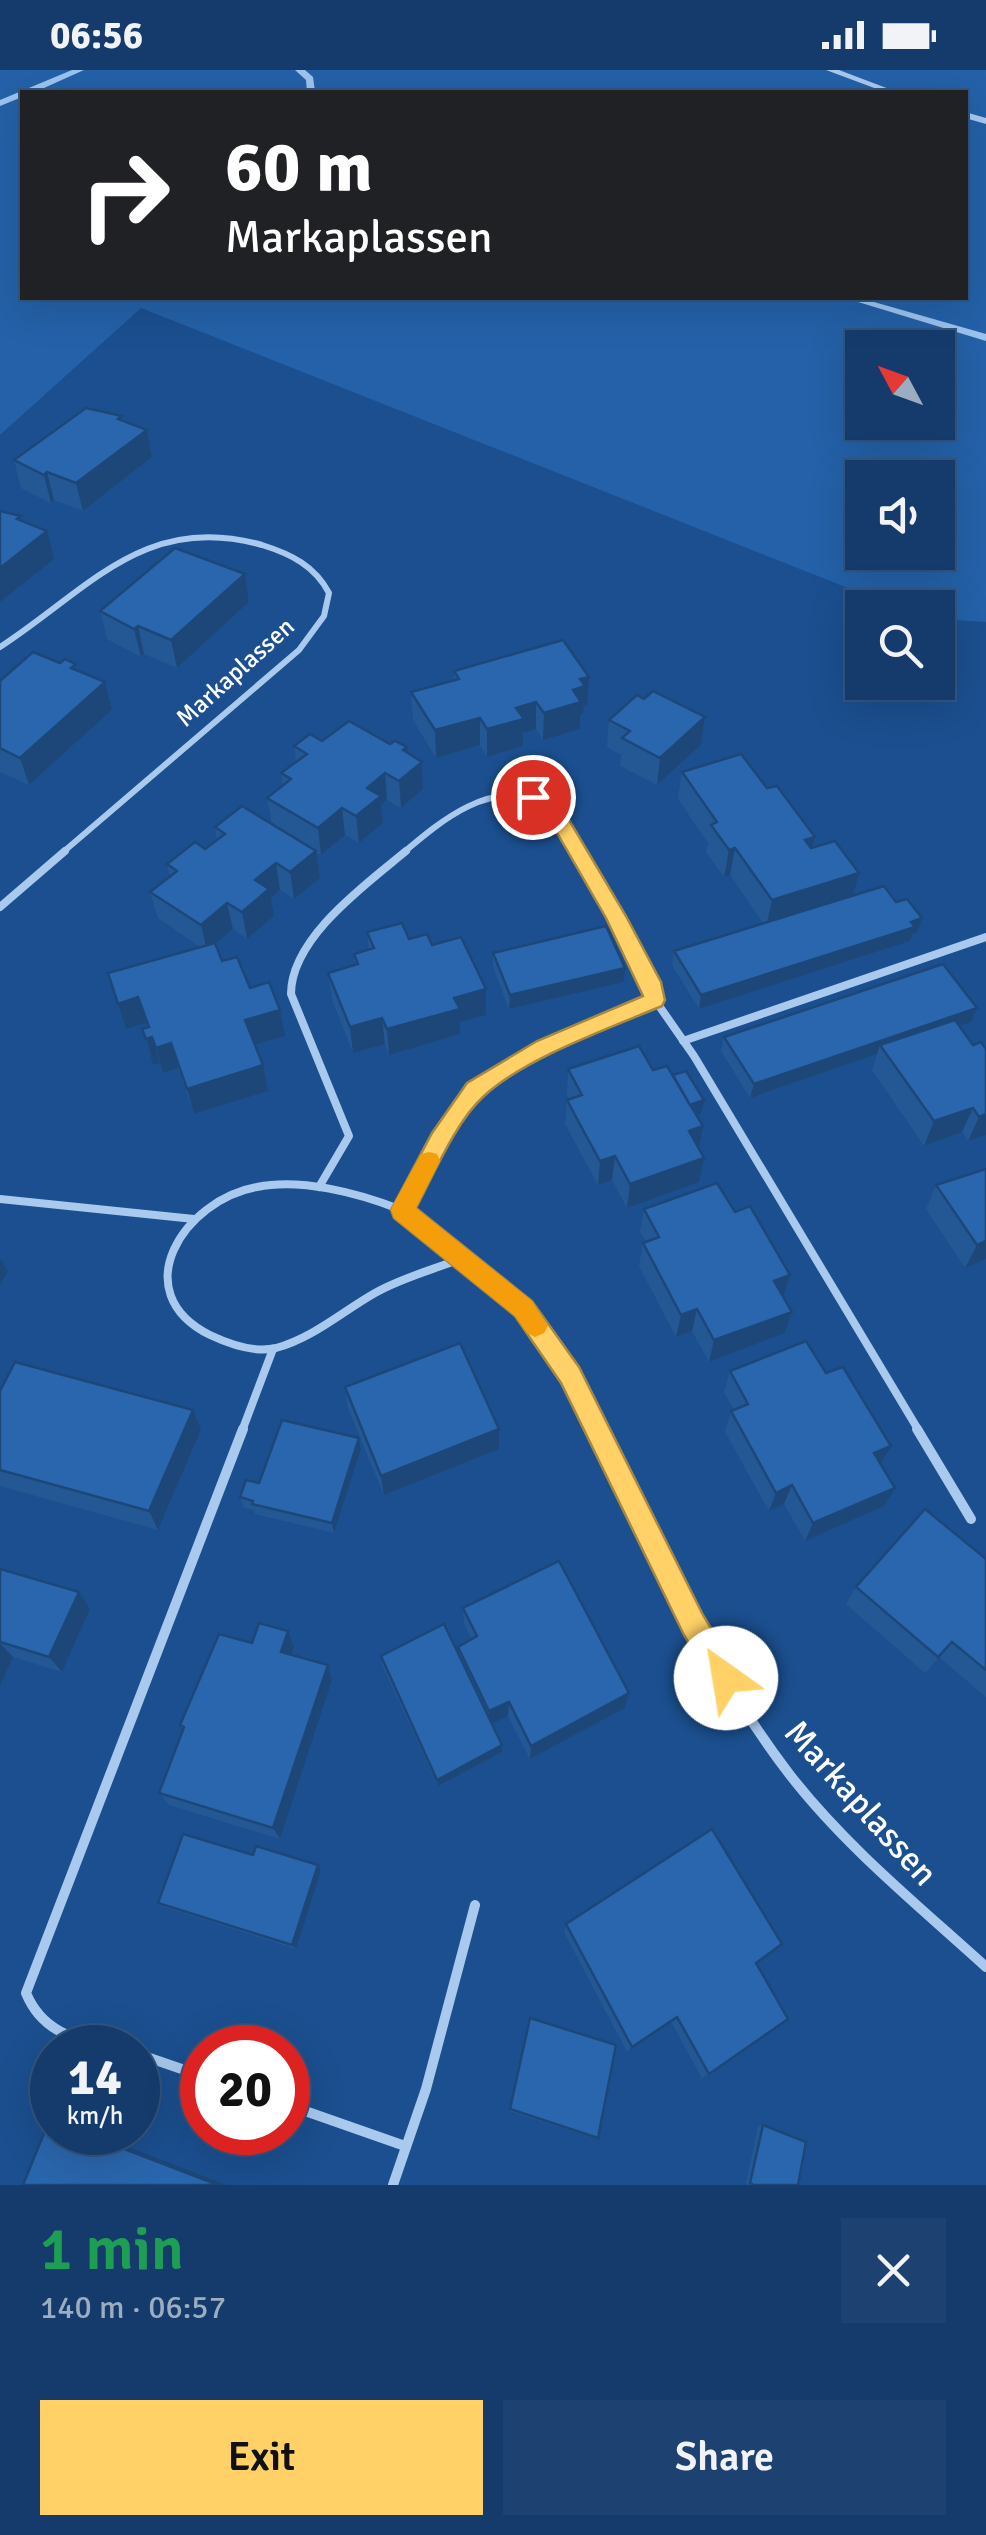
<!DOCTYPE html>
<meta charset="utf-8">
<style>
:root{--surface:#143b6b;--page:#1d4271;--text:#f1f3f6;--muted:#9dadc1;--line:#33557e;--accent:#ffd166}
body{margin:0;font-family:Signika,sans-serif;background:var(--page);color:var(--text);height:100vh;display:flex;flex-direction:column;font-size:38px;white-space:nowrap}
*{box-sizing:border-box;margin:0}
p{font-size:32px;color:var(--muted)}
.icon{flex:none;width:55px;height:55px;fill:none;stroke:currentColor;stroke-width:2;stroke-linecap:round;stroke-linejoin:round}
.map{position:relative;height:2115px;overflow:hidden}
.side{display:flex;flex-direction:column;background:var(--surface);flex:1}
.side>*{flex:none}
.guide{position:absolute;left:20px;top:20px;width:948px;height:210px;border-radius:0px;box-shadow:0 10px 40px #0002,0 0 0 2px var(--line);background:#202124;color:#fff;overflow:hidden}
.needle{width:65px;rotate:311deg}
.fabs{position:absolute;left:845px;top:260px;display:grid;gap:20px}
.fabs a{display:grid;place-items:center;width:110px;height:110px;border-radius:0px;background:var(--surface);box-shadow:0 10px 40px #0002,0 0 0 2px var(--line);font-size:50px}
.speed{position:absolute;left:30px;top:1955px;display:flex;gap:20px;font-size:50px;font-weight:700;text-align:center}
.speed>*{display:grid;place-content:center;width:130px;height:130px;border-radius:50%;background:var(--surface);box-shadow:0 10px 40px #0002,0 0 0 2px var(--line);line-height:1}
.speed small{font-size:25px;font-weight:400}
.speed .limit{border:15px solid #d22;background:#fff;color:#111}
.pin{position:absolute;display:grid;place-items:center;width:85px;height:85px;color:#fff;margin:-42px;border:5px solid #fff;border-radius:50%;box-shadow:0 2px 10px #0007}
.me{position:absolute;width:110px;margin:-55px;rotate:328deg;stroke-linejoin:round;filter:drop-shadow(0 0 8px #0008)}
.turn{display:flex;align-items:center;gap:35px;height:210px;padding:0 40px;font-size:45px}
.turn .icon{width:130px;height:130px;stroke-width:2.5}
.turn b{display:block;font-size:70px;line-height:85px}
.round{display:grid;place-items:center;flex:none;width:105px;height:105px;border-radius:0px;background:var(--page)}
.summary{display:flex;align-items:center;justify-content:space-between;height:170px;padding:0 40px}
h1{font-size:60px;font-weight:600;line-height:75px;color:#1e9e55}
.button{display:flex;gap:20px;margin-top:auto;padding:20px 40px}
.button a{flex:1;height:115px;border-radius:0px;background:var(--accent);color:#111;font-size:40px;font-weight:600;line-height:115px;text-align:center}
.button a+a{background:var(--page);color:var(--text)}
.status{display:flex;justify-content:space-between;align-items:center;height:70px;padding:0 50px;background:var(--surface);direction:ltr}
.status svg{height:28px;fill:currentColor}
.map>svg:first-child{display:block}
</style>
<div class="status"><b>06:56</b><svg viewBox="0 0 49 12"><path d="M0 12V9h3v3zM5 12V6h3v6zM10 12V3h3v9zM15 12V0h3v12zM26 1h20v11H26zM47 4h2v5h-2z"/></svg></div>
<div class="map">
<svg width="986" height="2115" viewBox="0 0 986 2115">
<rect width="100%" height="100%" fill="#1b4f8f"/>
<path fill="#2461a8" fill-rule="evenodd" d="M 0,0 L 986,0 L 986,552 L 938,549 L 938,538 L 896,537 L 141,238 L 0,365 ZM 22,22 L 965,22 L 965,228 L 22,228 ZM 862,278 L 938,278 L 938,352 L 862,352 ZM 862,408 L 938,408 L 938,482 L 862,482 Z"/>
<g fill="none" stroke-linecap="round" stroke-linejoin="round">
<g fill="#9cc4f0" fill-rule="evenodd">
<path d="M 72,0 L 84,0 L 35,22 L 22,22 L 22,27 L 0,36 L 0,30 Z"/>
<path d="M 295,0 L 305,0 L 313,7 L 315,22 L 307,22 L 306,10 Z"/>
<path d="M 845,228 L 860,228 L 986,264 L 986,271 Z"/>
</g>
<g stroke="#a9c9ee" stroke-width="6">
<path d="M 0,577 C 89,519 145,442 262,475 C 291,484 315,496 329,523 L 324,546 L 299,580 L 62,783"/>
<path d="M 403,783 C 442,750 489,710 544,731 L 582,783"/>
</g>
<g stroke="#a9c9ee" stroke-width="8">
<path d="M 580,781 L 622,857 L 655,930"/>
<path d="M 0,837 L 65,781"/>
<path d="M 683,971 L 986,867"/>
<path d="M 319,1117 L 349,1066 L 291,924 C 291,868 365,815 406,781"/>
<path d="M 0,1129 L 194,1149"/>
<path d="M 402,1140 C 424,1100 442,1053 475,1020 C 521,974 597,955 655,930 L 694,986 L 919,1361"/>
<path d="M 460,1189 C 432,1200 401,1208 375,1223 C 343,1241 313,1268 276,1278 C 255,1283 229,1274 210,1265 C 124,1222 184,1130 257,1117 C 301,1108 358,1123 399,1139 C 417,1146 507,1221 523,1238 C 556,1272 577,1320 598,1361"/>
<path d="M 242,1361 L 273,1279"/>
</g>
<g stroke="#a9c9ee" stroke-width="10">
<path d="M 597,1359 C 655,1477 709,1600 790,1705 C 846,1777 919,1836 986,1897"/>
<path d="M 917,1359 L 971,1449"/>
<path d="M 112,1978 C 74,1969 42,1962 26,1923 L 243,1359"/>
<path d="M 138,1984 L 202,2006"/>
<path d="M 288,2035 L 405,2076"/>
<path d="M 393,2115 L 426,2019 L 475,1835"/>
</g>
<g fill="#a9c9ee" fill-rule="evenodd">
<path d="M 826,0 L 839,0 L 897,22 L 885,22 Z"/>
<path d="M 965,42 L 986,48 L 986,54 L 965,48 Z"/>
</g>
</g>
<g fill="#245895">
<path d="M 123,351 L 147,360 L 152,387 L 83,441 L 54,430 L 51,433 L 21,418 L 14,390 Z"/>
<path d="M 245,504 L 249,532 L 177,598 L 144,584 L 141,587 L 107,569 L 100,541 Z"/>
<path d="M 77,600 L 112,640 L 29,715 L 0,702 L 0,611 Z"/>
<path d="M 454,601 L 587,635 L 584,636 L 583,644 L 580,645 L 580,659 L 543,670 L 536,659 L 523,663 L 523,676 L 487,687 L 480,675 L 436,688 L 413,650 L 411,622 L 454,610 Z"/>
<path d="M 644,629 L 705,647 L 701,675 L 657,715 L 620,696 L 621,685 L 607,677 L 609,650 Z"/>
<path d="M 322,671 L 407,683 L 422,692 L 423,719 L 401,738 L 387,730 L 381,735 L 383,753 L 359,773 L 345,765 L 321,785 L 316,782 L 320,808 L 294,829 L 280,820 L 271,828 L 274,846 L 247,869 L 233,859 L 216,874 L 222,891 L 250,918 L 285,966 L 255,975 L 268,1021 L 194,1044 L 178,998 L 163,1003 L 160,993 L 153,995 L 142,959 L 147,957 L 146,953 L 126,959 L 108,903 L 200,877 L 158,848 L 150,822 L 170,807 L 167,794 L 205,779 L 217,770 L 215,757 L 272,754 L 267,728 L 283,716 L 281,703 L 296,692 L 294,676 Z"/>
<path d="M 682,702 L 767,718 L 815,767 L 813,778 L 859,803 L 853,826 L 896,832 L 922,848 L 917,863 L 913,864 L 910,871 L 699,939 L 672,895 L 674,881 L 763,853 L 730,805 L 724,807 L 706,782 L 708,773 L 678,729 Z"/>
<path d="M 367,862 L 409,869 L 432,875 L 486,945 L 460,952 L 460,964 L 389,985 L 385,974 L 353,983 L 332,929 L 328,903 L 355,895 L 354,884 L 369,880 Z"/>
<path d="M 493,883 L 624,912 L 509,939 L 493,897 Z"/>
<path d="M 977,938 L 971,952 L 959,956 L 986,1065 L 968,1071 L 962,1062 L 924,1076 L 872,1000 L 877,984 L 750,1028 L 721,981 L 724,967 Z"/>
<path d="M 568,999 L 653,1000 L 673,1005 L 701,1044 L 696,1045 L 699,1112 L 627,1138 L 612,1110 L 598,1115 L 565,1054 L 567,1030 L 569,1029 L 567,1024 Z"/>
<path d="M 986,1099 L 986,1189 L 965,1198 L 926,1139 L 936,1115 Z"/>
<path d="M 644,1139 L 783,1226 L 792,1242 L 785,1263 L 709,1292 L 692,1261 L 676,1267 L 639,1196 L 643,1173 L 646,1172 L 640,1162 Z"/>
<path d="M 730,1301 L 881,1394 L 884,1436 L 805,1471 L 784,1434 L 769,1441 L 725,1362 L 731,1341 L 734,1340 L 724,1322 Z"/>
<path d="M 345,1317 L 499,1379 L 384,1425 L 348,1338 Z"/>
<path d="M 0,1321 L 201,1360 L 158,1460 L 0,1416 Z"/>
<path d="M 359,1368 L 361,1379 L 334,1463 L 255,1444 L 254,1440 L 244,1438 L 240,1427 L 259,1413 Z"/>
<path d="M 986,1489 L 986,1627 L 939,1587 L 925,1603 L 846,1534 L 856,1517 Z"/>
<path d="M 0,1499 L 79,1522 L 90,1539 L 62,1602 L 13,1587 L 0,1616 Z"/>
<path d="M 463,1538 L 629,1623 L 625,1638 L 530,1689 L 508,1646 L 492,1653 L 502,1675 L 502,1682 L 438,1716 L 382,1595 L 381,1586 L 458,1584 L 458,1577 L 471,1569 L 464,1554 Z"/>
<path d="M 252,1573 L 294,1577 L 291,1585 L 328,1595 L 332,1610 L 280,1769 L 169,1735 L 159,1723 L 183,1660 L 180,1655 Z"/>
<path d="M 253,1785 L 321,1801 L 296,1879 L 164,1837 L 158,1833 Z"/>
<path d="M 566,1854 L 782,1874 L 756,1894 L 709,2004 L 702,2008 L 671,1952 L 627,1982 L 564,1862 Z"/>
<path d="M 530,1948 L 598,2068 L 596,2069 L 509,2041 Z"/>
<path d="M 763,2055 L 798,2115 L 749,2115 L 746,2113 L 758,2056 Z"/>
</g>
<g fill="#1d4779">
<path d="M 147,360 L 152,387 L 83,441 L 76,413 Z"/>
<path d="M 47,402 L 54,430 L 51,433 L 44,405 Z"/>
<path d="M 47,461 L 54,489 L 0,532 L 0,498 Z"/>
<path d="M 245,504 L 249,532 L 177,598 L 171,570 Z"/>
<path d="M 138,556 L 144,584 L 141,587 L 134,559 Z"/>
<path d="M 589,607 L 587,635 L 584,636 L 583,644 L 580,645 L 580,659 L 543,670 L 544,643 L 573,620 L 580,609 Z"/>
<path d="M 105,612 L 112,640 L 29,715 L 20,688 Z"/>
<path d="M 536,632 L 536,659 L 523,663 L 523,676 L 487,687 L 487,659 L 516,638 Z"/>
<path d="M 705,647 L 701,675 L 657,715 L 660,688 Z"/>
<path d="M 480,648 L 480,675 L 436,688 L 435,660 Z"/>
<path d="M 407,677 L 408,703 L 422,692 L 423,719 L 401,738 L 399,711 L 403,680 Z"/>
<path d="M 385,703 L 387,730 L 381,735 L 383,753 L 359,773 L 356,746 L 367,718 Z"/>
<path d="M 342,738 L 345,765 L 321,785 L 318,758 Z"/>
<path d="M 815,767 L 809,794 L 805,770 Z"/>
<path d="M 735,778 L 730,805 L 724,807 L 729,780 Z"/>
<path d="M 316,781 L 320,808 L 294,829 L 290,802 Z"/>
<path d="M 276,793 L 280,820 L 271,828 L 274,846 L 247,869 L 242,842 L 255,810 Z"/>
<path d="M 859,803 L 852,830 L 766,857 L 772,830 Z"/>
<path d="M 227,833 L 233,859 L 207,881 L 201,855 Z"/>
<path d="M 922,848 L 917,863 L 913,864 L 910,871 L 699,939 L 701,925 Z"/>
<path d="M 625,898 L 624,912 L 509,939 L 510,925 Z"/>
<path d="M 486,919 L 486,945 L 460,952 L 460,964 L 389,985 L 387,959 L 454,928 Z"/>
<path d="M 138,927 L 146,953 L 126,959 L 118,934 Z"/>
<path d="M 977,938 L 971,952 L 885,982 L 880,975 L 877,984 L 750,1028 L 754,1014 Z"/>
<path d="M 280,940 L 285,966 L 251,976 L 245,950 Z"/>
<path d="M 382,948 L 385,974 L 353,983 L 350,957 Z"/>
<path d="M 152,967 L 160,993 L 153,995 L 146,969 Z"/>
<path d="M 171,973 L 178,998 L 163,1003 L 156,978 Z"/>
<path d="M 263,995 L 268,1021 L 194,1044 L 187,1019 Z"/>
<path d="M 704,1030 L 701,1044 L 681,1050 L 683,1037 Z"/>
<path d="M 973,1038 L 962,1062 L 924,1076 L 934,1051 Z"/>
<path d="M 986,1044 L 986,1065 L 968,1071 L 979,1047 Z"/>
<path d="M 703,1056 L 698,1081 L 689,1061 Z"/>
<path d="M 615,1086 L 612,1110 L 598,1115 L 600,1091 Z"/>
<path d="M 704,1088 L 699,1112 L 627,1138 L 630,1114 Z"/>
<path d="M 986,1171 L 986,1189 L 965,1198 L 977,1175 Z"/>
<path d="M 1,1189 L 8,1201 L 0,1215 L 0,1191 Z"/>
<path d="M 790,1205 L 783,1227 L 774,1211 Z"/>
<path d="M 697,1239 L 692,1261 L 676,1267 L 681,1245 Z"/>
<path d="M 792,1242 L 785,1263 L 709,1292 L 714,1270 Z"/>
<path d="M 193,1340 L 201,1360 L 158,1460 L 149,1441 Z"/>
<path d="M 499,1359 L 499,1379 L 384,1425 L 381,1406 Z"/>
<path d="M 359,1368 L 361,1379 L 334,1463 L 332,1453 Z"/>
<path d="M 891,1376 L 880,1395 L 874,1383 Z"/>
<path d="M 792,1415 L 784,1434 L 769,1441 L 776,1423 Z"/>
<path d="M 895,1418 L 884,1436 L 805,1471 L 813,1453 Z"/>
<path d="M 79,1522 L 90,1539 L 62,1602 L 49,1587 Z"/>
<path d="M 288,1561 L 294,1577 L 287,1597 L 281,1582 Z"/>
<path d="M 0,1573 L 13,1587 L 0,1616 Z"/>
<path d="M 328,1595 L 332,1610 L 280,1769 L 273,1758 Z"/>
<path d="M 629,1623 L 625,1638 L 530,1689 L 531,1676 Z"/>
<path d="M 509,1632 L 508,1646 L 489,1655 L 489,1641 Z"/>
<path d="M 502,1675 L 502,1682 L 438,1716 L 437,1710 Z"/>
<path d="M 318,1795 L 321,1801 L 296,1879 L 292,1875 Z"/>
<path d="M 677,1947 L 671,1952 L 627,1982 L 632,1977 Z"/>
<path d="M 80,2062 L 89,2062 L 227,2115 L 218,2115 Z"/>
</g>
<g fill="#2a66ad" stroke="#1d4779" stroke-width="2.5">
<path d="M 86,338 L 122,346 L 118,349 L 147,360 L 76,413 L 47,402 L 44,405 L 14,390 Z"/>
<path d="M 0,441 L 21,446 L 17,449 L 47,461 L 0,498 Z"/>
<path d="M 175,478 L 245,504 L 171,570 L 138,556 L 134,559 L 100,541 Z"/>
<path d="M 563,570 L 589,607 L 580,609 L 585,616 L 573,620 L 581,632 L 544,643 L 536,632 L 516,638 L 524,649 L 487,659 L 480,648 L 435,660 L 411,622 L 459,609 L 454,601 Z"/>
<path d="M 33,582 L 60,593 L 65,589 L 76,594 L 71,598 L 105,612 L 20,688 L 0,678 L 0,611 Z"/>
<path d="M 653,621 L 705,647 L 660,688 L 622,668 L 630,661 L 609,650 L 637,625 L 644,629 Z"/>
<path d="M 349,651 L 390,674 L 395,671 L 407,677 L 403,680 L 422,692 L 399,711 L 385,703 L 367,718 L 381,726 L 356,746 L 342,738 L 318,758 L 267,728 L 291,709 L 281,703 L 307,684 L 294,676 L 310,664 L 322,671 Z"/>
<path d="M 741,684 L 767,718 L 777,716 L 815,767 L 805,770 L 811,778 L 835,771 L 859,803 L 772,830 L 735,778 L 729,780 L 711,755 L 717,752 L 682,702 Z"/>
<path d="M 242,736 L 316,781 L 290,802 L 276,793 L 255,810 L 269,819 L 242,842 L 227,833 L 201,855 L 150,822 L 177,801 L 167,794 L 195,772 L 205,779 L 225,764 L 215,757 Z"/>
<path d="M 884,816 L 896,832 L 907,829 L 922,848 L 911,852 L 915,857 L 701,925 L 674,881 Z"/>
<path d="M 402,853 L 409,869 L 427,864 L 432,875 L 461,867 L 486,919 L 454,928 L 460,939 L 387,959 L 382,948 L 350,957 L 328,903 L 358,894 L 354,884 L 374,878 L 367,862 Z"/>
<path d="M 606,856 L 625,898 L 510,925 L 493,883 Z"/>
<path d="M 215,873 L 222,891 L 237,887 L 250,918 L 269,912 L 280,940 L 245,950 L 263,995 L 187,1019 L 171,973 L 156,978 L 152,967 L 146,969 L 142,959 L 149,957 L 138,927 L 118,934 L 108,903 Z"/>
<path d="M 943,894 L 977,938 L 754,1014 L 724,967 Z"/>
<path d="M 955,950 L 973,975 L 981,972 L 986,979 L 986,1044 L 979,1047 L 973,1038 L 934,1051 L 880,975 Z"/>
<path d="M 639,976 L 653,1000 L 667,996 L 703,1056 L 689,1061 L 704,1088 L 630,1114 L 615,1086 L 600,1091 L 583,1060 L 567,1030 L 582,1025 L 568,999 Z"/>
<path d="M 686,1001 L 704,1030 L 690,1035 L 673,1005 Z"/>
<path d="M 986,1099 L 986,1171 L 977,1175 L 936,1115 Z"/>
<path d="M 717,1113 L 735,1142 L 750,1136 L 790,1205 L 774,1211 L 792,1242 L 714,1270 L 697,1239 L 681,1245 L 643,1173 L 659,1167 L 644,1139 Z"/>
<path d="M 806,1271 L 826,1303 L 843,1297 L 891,1376 L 874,1383 L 895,1418 L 813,1453 L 792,1415 L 776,1423 L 731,1341 L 748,1334 L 730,1301 Z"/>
<path d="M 460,1273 L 499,1359 L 381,1406 L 345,1317 Z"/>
<path d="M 15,1292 L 193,1340 L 149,1441 L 0,1400 L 0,1321 Z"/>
<path d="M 282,1350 L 359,1368 L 332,1453 L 252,1434 L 253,1431 L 240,1427 L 246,1410 L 259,1413 Z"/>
<path d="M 925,1439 L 986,1489 L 986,1600 L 952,1572 L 938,1587 L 856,1517 Z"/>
<path d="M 559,1491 L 629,1623 L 531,1676 L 509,1632 L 489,1641 L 458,1577 L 477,1566 L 463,1538 Z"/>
<path d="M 0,1499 L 79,1522 L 49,1587 L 0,1572 Z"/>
<path d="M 259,1553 L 288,1561 L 281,1582 L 328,1595 L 273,1758 L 159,1723 L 184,1657 L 180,1655 L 219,1564 L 252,1573 Z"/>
<path d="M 444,1554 L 502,1675 L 437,1710 L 381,1586 Z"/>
<path d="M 712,1759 L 782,1874 L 756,1893 L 788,1949 L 709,2004 L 677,1947 L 632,1977 L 566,1854 Z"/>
<path d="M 183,1764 L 253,1785 L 256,1776 L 318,1795 L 292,1875 L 158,1833 Z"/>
<path d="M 530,1948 L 616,1975 L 598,2068 L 510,2039 Z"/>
<path d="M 49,2051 L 52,2052 L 52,2062 L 80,2062 L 218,2115 L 23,2115 Z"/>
<path d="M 763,2055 L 806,2072 L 798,2115 L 754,2115 L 750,2113 Z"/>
</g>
<path fill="#ffd166" stroke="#a68842" stroke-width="2.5" d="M 533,720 L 559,733 L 626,846 L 661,912 L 665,930 L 662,936 C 610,958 525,988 484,1026 C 456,1051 434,1104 416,1138 L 532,1231 L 579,1297 L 703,1545 L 741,1608 L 737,1619 L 726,1623 L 716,1619 L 684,1565 L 561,1313 L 515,1246 L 394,1148 L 391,1140 L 432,1063 L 467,1013 L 537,971 L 643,926 L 606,848 L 545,742 L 524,727 Z"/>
<path fill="#f59e0b" d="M 429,1082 L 437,1084 L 440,1091 L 416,1138 L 532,1231 L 548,1256 L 544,1263 L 535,1267 L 527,1263 L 515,1246 L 394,1148 L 391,1140 L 394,1133 L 421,1084 Z"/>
<g text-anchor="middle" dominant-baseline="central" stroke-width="10" stroke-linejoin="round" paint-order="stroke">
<g font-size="25" fill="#fff" stroke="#1b4f8f">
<text transform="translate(235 602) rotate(-42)">Markaplassen</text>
</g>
<g font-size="35" fill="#fff" stroke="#1b4f8f">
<text transform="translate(861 1733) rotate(48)">Markaplassen</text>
</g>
</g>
</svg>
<div class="fabs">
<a><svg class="needle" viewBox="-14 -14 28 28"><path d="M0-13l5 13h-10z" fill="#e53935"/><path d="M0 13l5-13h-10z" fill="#9dadc1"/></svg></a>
<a><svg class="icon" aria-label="sound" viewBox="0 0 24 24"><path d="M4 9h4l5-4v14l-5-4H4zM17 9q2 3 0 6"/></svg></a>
<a><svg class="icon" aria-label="search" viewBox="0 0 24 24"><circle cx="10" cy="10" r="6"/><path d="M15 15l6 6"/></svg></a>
</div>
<div class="speed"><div>14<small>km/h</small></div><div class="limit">20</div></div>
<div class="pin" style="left:533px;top:727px;background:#d93025"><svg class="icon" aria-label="arrive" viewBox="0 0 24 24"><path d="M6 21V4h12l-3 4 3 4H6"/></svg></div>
<svg class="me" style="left:726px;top:1608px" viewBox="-20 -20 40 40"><circle r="19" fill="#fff"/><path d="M0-13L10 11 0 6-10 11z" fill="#ffd166"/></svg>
<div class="guide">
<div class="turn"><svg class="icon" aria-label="right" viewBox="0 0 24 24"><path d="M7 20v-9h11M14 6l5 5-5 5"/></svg><div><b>60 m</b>Markaplassen</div></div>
</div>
</div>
<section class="side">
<div class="summary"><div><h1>1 min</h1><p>140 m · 06:57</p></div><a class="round"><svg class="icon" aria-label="close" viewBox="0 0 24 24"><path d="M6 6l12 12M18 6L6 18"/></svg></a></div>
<div class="button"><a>Exit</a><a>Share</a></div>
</section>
